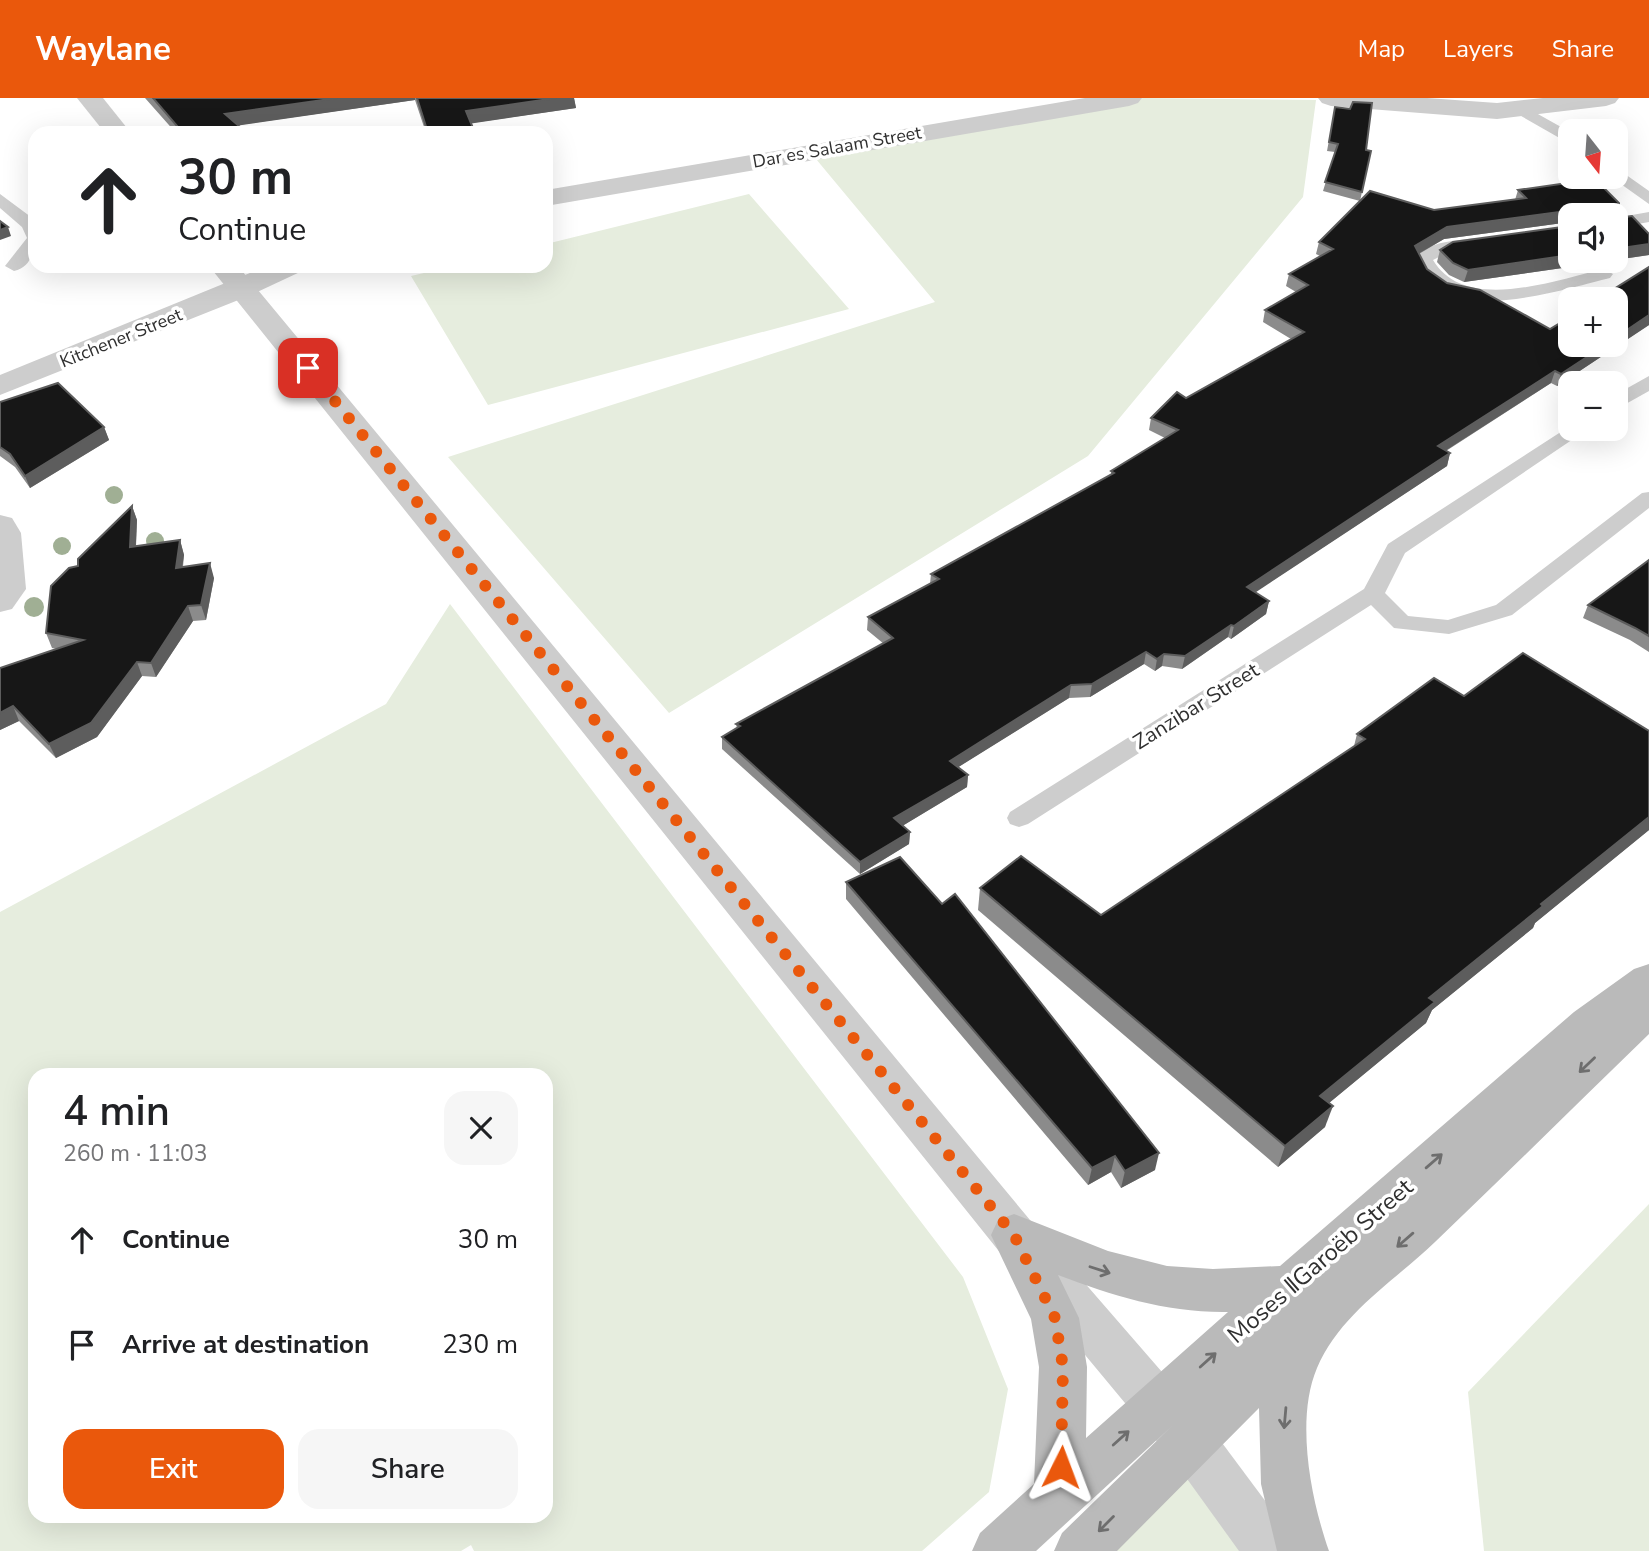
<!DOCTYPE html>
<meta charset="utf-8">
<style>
:root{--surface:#fff;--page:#f6f6f6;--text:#202124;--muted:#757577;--accent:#ea580c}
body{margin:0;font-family:"Nunito Sans",sans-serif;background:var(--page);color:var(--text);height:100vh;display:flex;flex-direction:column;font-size:26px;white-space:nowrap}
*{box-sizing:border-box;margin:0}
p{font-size:23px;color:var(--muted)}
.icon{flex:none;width:38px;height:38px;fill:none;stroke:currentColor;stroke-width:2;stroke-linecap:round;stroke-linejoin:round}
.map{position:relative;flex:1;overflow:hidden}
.sheet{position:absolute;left:28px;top:970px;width:525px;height:455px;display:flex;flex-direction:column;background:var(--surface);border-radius:21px;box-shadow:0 7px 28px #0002}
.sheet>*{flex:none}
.banner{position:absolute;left:28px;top:28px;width:525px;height:147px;border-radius:21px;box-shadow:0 7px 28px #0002;background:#fff;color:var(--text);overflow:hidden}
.needle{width:46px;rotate:163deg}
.fabs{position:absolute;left:1558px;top:21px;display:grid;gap:14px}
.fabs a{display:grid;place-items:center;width:70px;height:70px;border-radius:14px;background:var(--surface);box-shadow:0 7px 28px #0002;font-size:35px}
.pin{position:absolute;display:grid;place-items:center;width:60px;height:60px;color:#fff;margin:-30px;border-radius:14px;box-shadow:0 4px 10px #0006}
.me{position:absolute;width:77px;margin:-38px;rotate:3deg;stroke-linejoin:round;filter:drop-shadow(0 0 5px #0008)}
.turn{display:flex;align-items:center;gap:24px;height:147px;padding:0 35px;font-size:32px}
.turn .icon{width:91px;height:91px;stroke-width:2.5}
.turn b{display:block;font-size:49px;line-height:60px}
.round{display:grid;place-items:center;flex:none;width:74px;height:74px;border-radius:21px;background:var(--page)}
.head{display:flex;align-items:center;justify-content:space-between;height:119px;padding:0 35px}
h1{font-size:42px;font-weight:600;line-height:52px}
.button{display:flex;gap:14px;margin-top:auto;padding:14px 35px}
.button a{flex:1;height:80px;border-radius:21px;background:var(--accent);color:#fff;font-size:28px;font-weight:600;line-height:80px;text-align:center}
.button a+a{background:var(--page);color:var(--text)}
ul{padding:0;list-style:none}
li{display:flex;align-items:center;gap:21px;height:105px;padding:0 35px}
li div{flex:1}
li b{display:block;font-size:26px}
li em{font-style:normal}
header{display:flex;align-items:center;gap:42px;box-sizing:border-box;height:98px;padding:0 35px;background:var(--accent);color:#fff}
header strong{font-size:33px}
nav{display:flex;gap:38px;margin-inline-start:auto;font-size:24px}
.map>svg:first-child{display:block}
</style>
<header>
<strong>Waylane</strong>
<nav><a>Map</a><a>Layers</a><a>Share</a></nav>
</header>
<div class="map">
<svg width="1649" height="1453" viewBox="0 0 1649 1453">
<rect width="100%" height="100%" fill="#fff"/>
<g fill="#e6edde" fill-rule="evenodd">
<path d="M 1143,0 L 1316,2 L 1303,99 L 1088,358 L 669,615 L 448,359 L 935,204 L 811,55 Z"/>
<path d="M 749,96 L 849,211 L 488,307 L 411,178 L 454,168 L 546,168 L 546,146 Z"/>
<path d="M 450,506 L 963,1179 L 1008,1291 L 989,1394 L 922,1453 L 474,1453 L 471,1447 L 461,1453 L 0,1453 L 0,814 L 386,606 ZM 35,976 L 546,976 L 546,1418 L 35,1418 Z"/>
<path d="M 1649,1106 L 1649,1453 L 1484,1453 L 1468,1294 Z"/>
<path d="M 1190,1343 L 1279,1453 L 1054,1453 Z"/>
</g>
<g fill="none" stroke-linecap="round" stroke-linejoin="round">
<g fill="#cdcdcd" fill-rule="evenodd">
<path d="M 1520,6 L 1570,34 L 1570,46 L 1514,14 L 1514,8 Z"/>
<path d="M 1615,69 L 1649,93 L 1649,106 L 1611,79 L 1615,79 Z"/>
<path d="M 0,96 L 35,122 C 35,141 37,168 14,173 L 5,168 L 27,140 L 22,129 L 0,110 Z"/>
<path d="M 1649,114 L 1649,124 L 1615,130 L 1615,120 Z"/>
<path d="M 1475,140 L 1484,145 L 1481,149 L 1447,155 L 1433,162 C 1465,216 1555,182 1604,171 L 1613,176 L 1610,180 C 1565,191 1467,223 1428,184 C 1422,178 1418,168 1414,161 C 1428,143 1454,143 1475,140 Z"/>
<path d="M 1649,278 L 1649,293 L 1615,312 L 1615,297 Z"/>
<path d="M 1570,328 L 1570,331 L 1588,331 L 1405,455 L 1385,495 L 1408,518 L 1448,522 L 1496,507 L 1642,395 L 1649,394 L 1649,410 L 1512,517 L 1449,536 L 1394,530 L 1371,507 L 1028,726 L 1019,729 L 1010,726 L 1007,720 L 1010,714 L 1364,491 L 1388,446 Z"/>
</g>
<g fill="#cdcdcd" fill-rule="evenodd">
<path d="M 1085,0 L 1142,0 L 1138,5 L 1129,8 L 546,108 L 546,92 Z"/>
<path d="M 1318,0 L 1427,0 L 1497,5 L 1543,0 L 1619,0 L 1615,5 L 1606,8 L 1497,21 L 1331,8 L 1322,5 Z"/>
<path d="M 267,168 L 304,168 L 300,174 L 251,197 L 0,297 L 0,277 Z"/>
<path d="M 0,417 L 12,420 L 21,435 L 26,491 L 12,511 L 0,514 Z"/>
<path d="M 1190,1319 L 1208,1326 L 1289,1435 L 1297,1453 L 1239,1453 L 1172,1360 L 1165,1343 L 1172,1326 Z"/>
</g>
<g fill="#cdcdcd" fill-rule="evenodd">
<path d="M 77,0 L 103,0 L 131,35 L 105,35 Z"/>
<path d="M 209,168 L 238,168 L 1030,1122 L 1195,1312 L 1202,1329 L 1195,1346 L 1177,1353 L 1159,1346 L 998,1152 Z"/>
</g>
<path fill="#bababa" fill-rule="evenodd" d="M 1649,866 L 1649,936 C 1578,1005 1507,1075 1435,1144 C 1393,1184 1340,1216 1317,1270 C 1295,1322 1311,1402 1329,1453 L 1277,1453 L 1261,1386 L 1259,1310 L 1117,1453 L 1054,1453 L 1062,1435 L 1172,1328 L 1036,1453 L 972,1453 L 980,1435 L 1034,1386 L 1039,1269 L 1031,1221 L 991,1137 L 998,1122 L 1014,1116 L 1108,1153 L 1167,1168 L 1213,1171 L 1280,1168 L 1574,914 L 1634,871 ZM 1058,1177 C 1114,1198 1167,1215 1228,1214 L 1086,1340 L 1087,1269 L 1079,1220 Z"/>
</g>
<g fill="#a0af94">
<circle cx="114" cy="397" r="9"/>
<circle cx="155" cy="443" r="9"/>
<circle cx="62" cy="448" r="9"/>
<circle cx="34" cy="509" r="10"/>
</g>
<g fill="#8b8b8b">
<path d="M 145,0 L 574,0 L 576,10 L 471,25 L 475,35 L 426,35 L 415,2 L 238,27 L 247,35 L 176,35 Z"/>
<path d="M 1335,9 L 1366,52 L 1371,53 L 1360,103 L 1323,93 L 1335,54 L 1327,53 Z"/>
<path d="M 1595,81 L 1619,105 L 1617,120 L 1632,118 L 1649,136 L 1649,157 L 1615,162 L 1615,117 L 1570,117 L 1570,124 L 1444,141 L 1419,156 L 1427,171 L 1447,185 L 1480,192 L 1550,231 L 1570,219 L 1570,247 L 1615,247 L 1615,201 L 1598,201 L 1649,169 L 1649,227 L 1557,288 L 1551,285 L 1446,353 L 1450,355 L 1447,368 L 1255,494 L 1269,503 L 1266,516 L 1231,541 L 1228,539 L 1182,571 L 1162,568 L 1155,573 L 1144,566 L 1090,599 L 1069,600 L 958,669 L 968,677 L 967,689 L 902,728 L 910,734 L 909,746 L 860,776 L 722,651 L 722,639 L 737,630 L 736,626 L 884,546 L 867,532 L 868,519 L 930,486 L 931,476 L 1111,377 L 1111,373 L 1165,340 L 1149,332 L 1151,320 L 1177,294 L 1186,300 L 1291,241 L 1263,224 L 1265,212 L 1296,194 L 1286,188 L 1289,176 L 1320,158 L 1316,156 L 1319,144 L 1370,93 L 1434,112 L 1515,102 L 1518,92 Z"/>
<path d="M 1440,152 L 1570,163 L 1611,163 L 1464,184 L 1449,177 L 1437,164 Z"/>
<path d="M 0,304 L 104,329 L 109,342 L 30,390 L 15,369 L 0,358 Z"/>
<path d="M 132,408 L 137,422 L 136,449 L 180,442 L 184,457 L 183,469 L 214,480 L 206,522 L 193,523 L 156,579 L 142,578 L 97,639 L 56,660 L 19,623 L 0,632 L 0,570 L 57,551 L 52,550 L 46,535 L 78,468 Z"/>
<path d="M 1649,462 L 1649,554 L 1630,542 L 1583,520 L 1588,507 Z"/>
<path d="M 1464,598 L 1649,633 L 1649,732 L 1535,825 L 1533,830 L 1432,912 L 1426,925 L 1329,1005 L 1325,1029 L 1278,1069 L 978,812 L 980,790 L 1101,817 L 1354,648 L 1357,636 Z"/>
<path d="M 846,784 L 1155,1072 L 1121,1090 L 1111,1074 L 1088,1087 L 846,801 Z"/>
</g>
<g fill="#5d5d5d">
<path d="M 337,0 L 415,0 L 415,2 L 228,29 L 225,16 Z"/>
<path d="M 556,0 L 574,0 L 576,10 L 468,26 L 466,13 Z"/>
<path d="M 1574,112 L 1572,117 L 1570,117 L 1570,124 L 1444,141 L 1411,160 L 1415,148 L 1447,129 Z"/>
<path d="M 8,129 L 11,138 L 0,142 L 0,132 Z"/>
<path d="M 1649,146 L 1649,157 L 1615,162 L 1615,151 Z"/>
<path d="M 1570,157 L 1570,163 L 1611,163 L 1464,184 L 1468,172 Z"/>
<path d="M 1649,217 L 1649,227 L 1557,288 L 1561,276 L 1605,247 L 1615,247 L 1615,240 Z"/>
<path d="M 1555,273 L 1551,285 L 1434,360 L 1438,348 Z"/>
<path d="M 104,329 L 109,342 L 30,390 L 25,378 Z"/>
<path d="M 1450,355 L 1447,368 L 1244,502 L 1247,489 Z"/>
<path d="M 132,408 L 137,422 L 135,464 L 130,449 Z"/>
<path d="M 180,442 L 184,457 L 180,484 L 176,470 Z"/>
<path d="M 210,465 L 214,480 L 206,522 L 201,507 Z"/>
<path d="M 1269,503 L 1266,516 L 1231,541 L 1234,528 Z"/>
<path d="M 188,508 L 193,523 L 156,579 L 151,565 Z"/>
<path d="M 1231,527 L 1228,539 L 1182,571 L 1185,558 Z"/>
<path d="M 1146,554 L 1144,566 L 1090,599 L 1092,586 Z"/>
<path d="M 1164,556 L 1162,568 L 1155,573 L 1157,561 Z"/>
<path d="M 137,564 L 142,578 L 97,639 L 56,660 L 49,646 Z"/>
<path d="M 1071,587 L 1069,600 L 949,675 L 950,663 Z"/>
<path d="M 13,608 L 19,623 L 0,632 L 0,615 Z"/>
<path d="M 968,677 L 967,689 L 894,733 L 894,720 Z"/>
<path d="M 1649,719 L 1649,732 L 1535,825 L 1533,830 L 1432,912 L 1426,925 L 1312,1019 L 1320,998 L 1429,900 L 1541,806 Z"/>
<path d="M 910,734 L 909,746 L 860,776 L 860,764 Z"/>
<path d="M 1333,1008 L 1325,1029 L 1278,1069 L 1285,1048 Z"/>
<path d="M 1159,1055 L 1155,1072 L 1121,1090 L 1125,1073 Z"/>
<path d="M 1115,1058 L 1111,1074 L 1088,1087 L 1092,1070 Z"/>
</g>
<g fill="#171717" stroke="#5d5d5d" stroke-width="2">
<path d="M 153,0 L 337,0 L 225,16 L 247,35 L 183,35 Z"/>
<path d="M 417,0 L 556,0 L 466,13 L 475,35 L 428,35 Z"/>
<path d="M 1353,4 L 1372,5 L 1366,52 L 1371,53 L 1362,94 L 1325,84 L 1338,46 L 1329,44 L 1335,9 L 1350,11 Z"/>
<path d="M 1595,81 L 1619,105 L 1617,120 L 1632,118 L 1649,136 L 1649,146 L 1615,151 L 1615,117 L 1576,117 L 1577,115 L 1574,112 L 1447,129 L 1415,148 L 1427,171 L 1447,185 L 1480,192 L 1550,231 L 1570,219 L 1570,247 L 1605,247 L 1561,276 L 1555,273 L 1438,348 L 1450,355 L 1247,489 L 1269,503 L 1234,528 L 1231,527 L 1185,558 L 1164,556 L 1157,561 L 1146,554 L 1092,586 L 1071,587 L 950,663 L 968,677 L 894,720 L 910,734 L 860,764 L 722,639 L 740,628 L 736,626 L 893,540 L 868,519 L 939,481 L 931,476 L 1114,375 L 1111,373 L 1178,332 L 1151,320 L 1177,294 L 1186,300 L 1304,234 L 1265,212 L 1308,187 L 1289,176 L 1333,151 L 1319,144 L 1370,93 L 1434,112 L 1526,100 L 1518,92 Z"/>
<path d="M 0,123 L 8,129 L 0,132 Z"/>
<path d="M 1570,128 L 1570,157 L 1468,172 L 1453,165 L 1440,152 L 1453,144 Z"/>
<path d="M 1649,169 L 1649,217 L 1615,240 L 1615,201 L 1598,201 Z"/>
<path d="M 58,285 L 104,329 L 25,378 L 10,356 L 0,349 L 0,304 Z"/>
<path d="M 132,408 L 130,449 L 180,442 L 176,470 L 210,465 L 201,507 L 188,508 L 151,565 L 137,564 L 91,625 L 49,646 L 13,608 L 0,615 L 0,570 L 83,542 L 46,535 L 51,488 L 69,470 L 78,468 L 78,461 Z"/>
<path d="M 1649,462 L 1649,538 L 1635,530 L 1588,507 Z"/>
<path d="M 1523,555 L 1649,633 L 1649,719 L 1541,806 L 1543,808 L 1429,900 L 1435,904 L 1320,998 L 1333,1008 L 1285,1048 L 980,790 L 1021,758 L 1101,817 L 1365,641 L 1357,636 L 1434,580 L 1464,598 Z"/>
<path d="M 900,759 L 942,806 L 955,796 L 1159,1055 L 1125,1073 L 1115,1058 L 1092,1070 L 846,784 Z"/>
</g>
<defs><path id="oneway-shaft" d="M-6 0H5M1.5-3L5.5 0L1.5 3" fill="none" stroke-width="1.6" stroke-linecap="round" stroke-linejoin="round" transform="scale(1.75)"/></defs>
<g stroke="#6e6e6e">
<use href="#oneway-shaft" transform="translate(1587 967) rotate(136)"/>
<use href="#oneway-shaft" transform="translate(1434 1063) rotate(-41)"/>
<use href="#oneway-shaft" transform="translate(1405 1142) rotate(139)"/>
<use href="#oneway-shaft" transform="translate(1100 1172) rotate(18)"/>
<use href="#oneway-shaft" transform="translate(1208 1262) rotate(-42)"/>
<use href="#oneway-shaft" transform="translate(1285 1320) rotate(95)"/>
<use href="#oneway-shaft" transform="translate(1121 1340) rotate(-42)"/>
<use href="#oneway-shaft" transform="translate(1106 1426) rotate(135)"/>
</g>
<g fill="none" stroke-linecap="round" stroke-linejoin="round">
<path stroke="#ea580c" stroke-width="12" stroke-dasharray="0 21.6" d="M 308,270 L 1014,1137 L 1055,1220 L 1063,1269 L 1061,1369"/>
</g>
<g text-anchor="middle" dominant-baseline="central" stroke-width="7" stroke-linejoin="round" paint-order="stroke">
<g font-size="18" fill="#303030" stroke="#fff">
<text transform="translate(837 49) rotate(-10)">Dar es Salaam Street</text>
<text transform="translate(121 240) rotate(-22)">Kitchener Street</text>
</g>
<g font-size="21" fill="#303030" stroke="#fff">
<text transform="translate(1196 608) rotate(-32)">Zanzibar Street</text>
</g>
<g font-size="24" fill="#303030" stroke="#fff">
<text transform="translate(1320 1163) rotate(-41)">Moses ǁGaroëb Street</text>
</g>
</g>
</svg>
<div class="fabs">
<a><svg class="needle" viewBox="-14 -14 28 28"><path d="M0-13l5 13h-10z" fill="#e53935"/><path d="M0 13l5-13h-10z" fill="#757577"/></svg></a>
<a><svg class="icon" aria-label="sound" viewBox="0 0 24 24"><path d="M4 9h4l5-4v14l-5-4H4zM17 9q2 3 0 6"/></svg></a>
<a>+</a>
<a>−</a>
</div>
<div class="pin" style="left:308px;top:270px;background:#d93025"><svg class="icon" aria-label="arrive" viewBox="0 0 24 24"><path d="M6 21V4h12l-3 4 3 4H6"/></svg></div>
<svg class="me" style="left:1061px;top:1369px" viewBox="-20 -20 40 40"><path d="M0-17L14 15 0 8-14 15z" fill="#ea580c" stroke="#fff" stroke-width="4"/></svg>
<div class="banner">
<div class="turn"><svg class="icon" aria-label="ahead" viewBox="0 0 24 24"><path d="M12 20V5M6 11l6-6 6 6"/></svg><div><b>30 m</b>Continue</div></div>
</div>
<section class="sheet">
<div class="head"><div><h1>4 min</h1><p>260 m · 11:03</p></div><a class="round"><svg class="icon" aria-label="close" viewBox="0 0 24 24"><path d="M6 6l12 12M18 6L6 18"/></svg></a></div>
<ul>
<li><svg class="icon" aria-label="ahead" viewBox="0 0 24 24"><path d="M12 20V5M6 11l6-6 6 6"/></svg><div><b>Continue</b></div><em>30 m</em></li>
<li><svg class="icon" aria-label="arrive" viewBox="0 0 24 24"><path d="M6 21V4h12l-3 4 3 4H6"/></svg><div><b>Arrive at destination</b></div><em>230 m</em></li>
</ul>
<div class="button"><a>Exit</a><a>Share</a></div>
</section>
</div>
